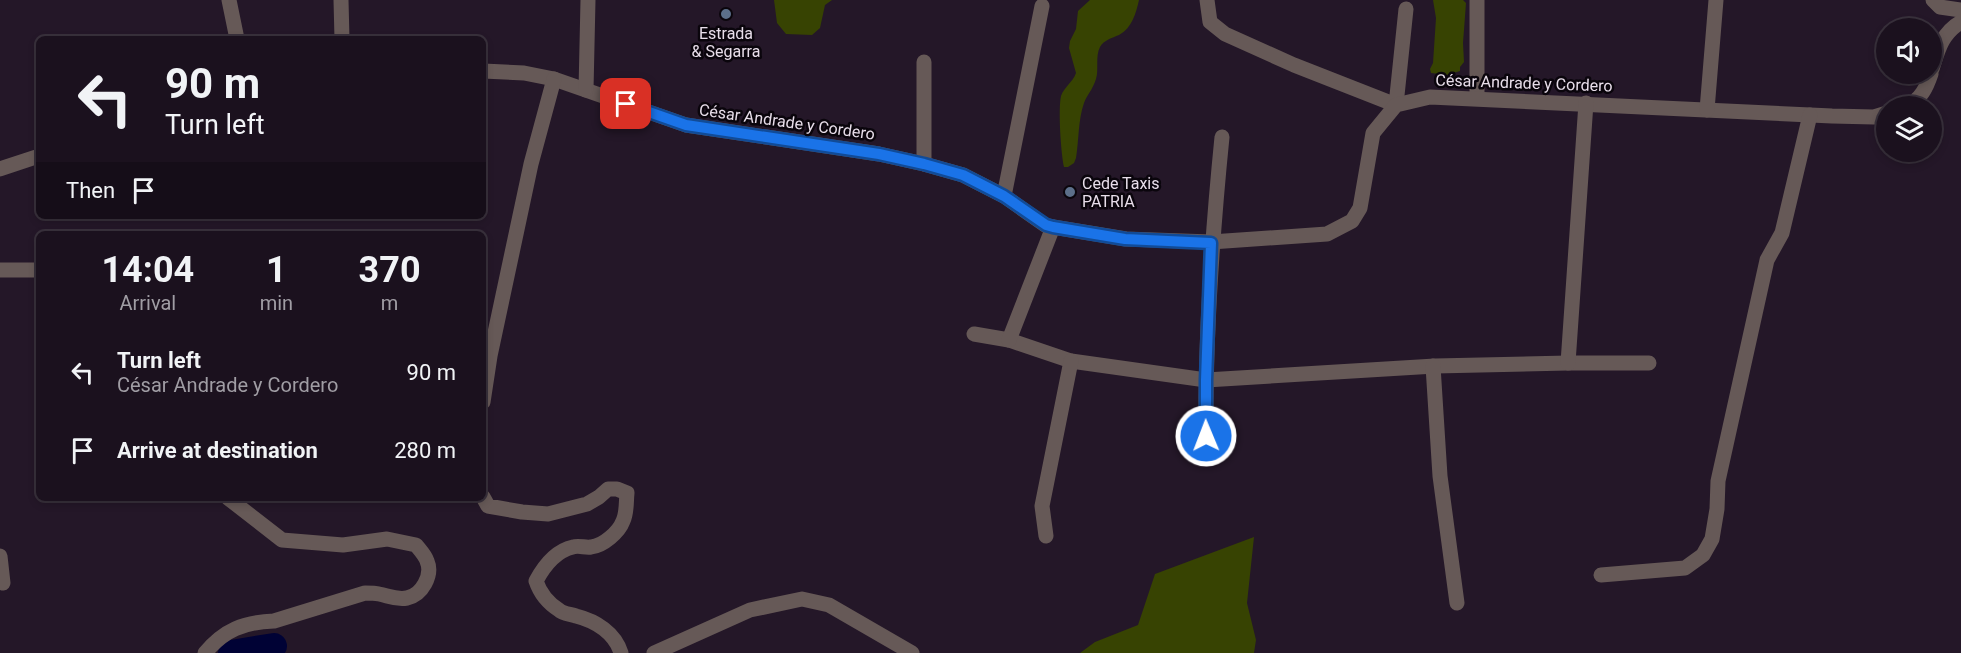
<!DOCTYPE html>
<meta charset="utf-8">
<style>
:root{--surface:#1b111e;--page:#281f2b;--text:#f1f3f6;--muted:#a09da4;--line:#39313c}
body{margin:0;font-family:Roboto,sans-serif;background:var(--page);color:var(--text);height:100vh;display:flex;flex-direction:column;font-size:22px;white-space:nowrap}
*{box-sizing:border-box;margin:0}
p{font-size:20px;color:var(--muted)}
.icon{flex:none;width:33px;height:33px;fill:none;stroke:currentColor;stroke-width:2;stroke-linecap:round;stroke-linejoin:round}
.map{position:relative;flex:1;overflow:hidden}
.sheet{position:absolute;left:36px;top:231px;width:450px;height:270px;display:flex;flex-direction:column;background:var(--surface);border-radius:9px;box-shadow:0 3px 9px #0003,0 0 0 2px var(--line)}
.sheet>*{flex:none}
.top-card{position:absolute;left:36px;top:36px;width:450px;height:183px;border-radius:9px;box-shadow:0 3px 9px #0003,0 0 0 2px var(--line);background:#1b111e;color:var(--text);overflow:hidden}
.controls{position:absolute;left:1876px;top:18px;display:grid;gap:12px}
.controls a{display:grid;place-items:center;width:66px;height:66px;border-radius:50%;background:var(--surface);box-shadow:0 3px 9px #0003,0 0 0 2px var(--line);font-size:30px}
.pin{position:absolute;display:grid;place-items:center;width:51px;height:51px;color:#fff;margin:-26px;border-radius:12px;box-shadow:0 3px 9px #0006}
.me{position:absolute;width:66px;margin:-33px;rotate:359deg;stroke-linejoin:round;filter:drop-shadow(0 0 4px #0008)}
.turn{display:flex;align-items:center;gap:21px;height:126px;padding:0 30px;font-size:27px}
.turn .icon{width:78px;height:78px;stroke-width:2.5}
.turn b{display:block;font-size:42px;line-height:51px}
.then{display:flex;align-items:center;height:57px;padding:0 30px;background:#0003;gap:12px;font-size:22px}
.eta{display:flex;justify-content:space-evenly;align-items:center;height:102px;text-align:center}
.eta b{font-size:36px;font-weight:700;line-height:42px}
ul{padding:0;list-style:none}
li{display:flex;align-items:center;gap:18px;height:78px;padding:0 30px}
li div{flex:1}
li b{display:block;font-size:22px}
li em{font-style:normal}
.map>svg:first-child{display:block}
</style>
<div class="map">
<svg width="1961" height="653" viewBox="0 0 1961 653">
<rect width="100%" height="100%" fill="#241728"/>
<g fill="#374302">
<path d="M 774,0 L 832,0 L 825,5 L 820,28 L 812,35 L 786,34 L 777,23 Z"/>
<path d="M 1090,0 L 1139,0 C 1136,13 1132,28 1119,35 C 1112,38 1104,40 1100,47 C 1095,57 1099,69 1096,79 C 1093,89 1087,95 1084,103 C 1078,120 1079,140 1076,158 L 1074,163 L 1068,167 L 1064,167 C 1061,154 1058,109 1061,96 C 1064,87 1073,82 1076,73 L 1069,48 L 1070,41 L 1076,29 L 1078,11 Z"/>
<path d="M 1433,0 L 1463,0 L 1466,3 L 1463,43 L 1464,62 L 1460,67 L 1460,71 L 1447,75 L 1431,73 L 1430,69 L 1433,63 L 1436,18 Z"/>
<path d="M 1254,537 L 1247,603 L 1256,640 L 1254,653 L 1080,653 L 1095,642 L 1138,625 L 1155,574 Z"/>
</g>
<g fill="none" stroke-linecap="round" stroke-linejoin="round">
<path stroke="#000235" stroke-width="26" d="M 231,653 L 274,646"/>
<g stroke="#665957" stroke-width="15">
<path d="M 229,0 L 237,39"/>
<path d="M 341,0 L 342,39"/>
<path d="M 1207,0 L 1210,22 L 1225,34 L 1294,65 L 1396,105 L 1406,9"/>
<path d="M 1477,0 L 1477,98"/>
<path d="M 1933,0 L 1940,7 L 1961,10"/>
<path d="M 1932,69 C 1938,50 1942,33 1961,22"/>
<path d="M 483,71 L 524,73 L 554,79 L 686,125 L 879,154 L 924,164 L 963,175 L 1004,196 L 1045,225 L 1053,227 L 1126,239 L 1211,242 L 1327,234 L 1352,221 L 1360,208 L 1373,133 L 1396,105 L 1430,97 L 1832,116 L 1874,117 L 1887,113"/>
<path d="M 586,90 L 588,0"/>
<path d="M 1908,106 C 1921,98 1926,89 1931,74"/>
<path d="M 1707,110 L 1716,0"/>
<path d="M 924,164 L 924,62"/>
<path d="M 0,169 L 39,156"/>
<path d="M 1004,196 L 1042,6"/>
<path d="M 0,270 L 39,270"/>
<path d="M 974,334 L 1009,340 L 1071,361 L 1206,380 L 1435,366 L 1568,363 L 1649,363"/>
<path d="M 1009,340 L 1053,227"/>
<path d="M 1568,363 L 1586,103"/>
<path d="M 1433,366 L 1440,476 L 1457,603"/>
<path d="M 483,402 L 490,356 L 531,164 L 554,79"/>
<path d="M 1206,436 C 1205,336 1212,237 1222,137"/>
<path d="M 483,497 L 488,506 L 522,512 L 548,514 L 587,504 L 599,497 L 608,489 L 617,489 L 627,493 C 626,502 627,513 623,521 C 619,532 603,546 591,547 C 585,548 579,545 573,547 C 555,551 544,566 536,581 C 540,593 548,603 559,610 C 563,614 571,614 576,616 C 596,621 615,633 621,653"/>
<path d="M 1046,536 L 1042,506 L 1071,361"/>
<path d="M 0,556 L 3,583"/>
<path d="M 1601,575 L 1685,568 L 1703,555 L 1712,539 L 1717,509 L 1718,481 L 1767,260 L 1782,233 L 1810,115"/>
<path d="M 205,653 C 224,630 244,622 274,621 L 365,593 C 370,593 375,593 379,594 C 389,596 396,600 407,598 C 422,595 433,575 427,561 C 425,555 420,550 416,545 L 387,539 L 343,545 L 282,540 L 228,498"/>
<path d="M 654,653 L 750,610 L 802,599 L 829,605 L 912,653"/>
</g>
</g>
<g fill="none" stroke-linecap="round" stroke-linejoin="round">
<defs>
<path id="route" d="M 626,104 L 686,125 L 879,154 L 924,164 L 963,175 L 1004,196 L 1046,225 L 1053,227 L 1125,239 L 1211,243 L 1206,380 L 1206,436"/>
</defs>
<use href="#route" stroke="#114b97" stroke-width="15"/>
<use href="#route" stroke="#1a73e8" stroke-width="10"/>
</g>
<g fill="#5c6f8a" stroke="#0a050c" stroke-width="2">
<circle cx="726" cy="14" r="6"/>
<circle cx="1070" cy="192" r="6"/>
</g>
<g text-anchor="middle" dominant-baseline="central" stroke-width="5" stroke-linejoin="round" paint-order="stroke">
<g font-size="16" fill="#e8deea" stroke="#0a050c">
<text x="726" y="33">Estrada<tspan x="726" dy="18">&amp; Segarra</tspan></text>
<text x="1082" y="183" text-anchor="start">Cede Taxis<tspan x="1082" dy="18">PATRIA</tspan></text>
</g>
<g font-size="16" fill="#e8deea" stroke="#0a050c">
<text transform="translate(1524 83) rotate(2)">César Andrade y Cordero</text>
<text transform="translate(787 122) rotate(8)">César Andrade y Cordero</text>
</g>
</g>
</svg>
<div class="controls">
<a><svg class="icon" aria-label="sound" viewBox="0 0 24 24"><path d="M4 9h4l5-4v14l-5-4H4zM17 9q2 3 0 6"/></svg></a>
<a><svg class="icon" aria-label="layers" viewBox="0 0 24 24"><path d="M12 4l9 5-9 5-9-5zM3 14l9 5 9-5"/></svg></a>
</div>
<div class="pin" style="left:626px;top:104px;background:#d93025"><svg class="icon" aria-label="arrive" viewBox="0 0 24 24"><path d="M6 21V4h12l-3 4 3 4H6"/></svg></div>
<svg class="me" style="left:1206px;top:436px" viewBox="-20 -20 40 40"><circle r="17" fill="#1a73e8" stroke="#fff" stroke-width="3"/><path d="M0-11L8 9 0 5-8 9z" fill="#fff"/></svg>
<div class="top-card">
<div class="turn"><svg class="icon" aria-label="left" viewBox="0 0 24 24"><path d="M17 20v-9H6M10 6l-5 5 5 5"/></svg><div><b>90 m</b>Turn left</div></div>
<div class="then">Then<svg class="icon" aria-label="arrive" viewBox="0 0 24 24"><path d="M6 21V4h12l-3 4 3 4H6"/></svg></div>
</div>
<section class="sheet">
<div class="eta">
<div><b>14:04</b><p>Arrival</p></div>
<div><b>1</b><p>min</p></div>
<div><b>370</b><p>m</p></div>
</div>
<ul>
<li><svg class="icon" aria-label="left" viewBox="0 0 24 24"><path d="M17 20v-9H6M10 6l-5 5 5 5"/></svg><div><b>Turn left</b><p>César Andrade y Cordero</p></div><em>90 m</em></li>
<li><svg class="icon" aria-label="arrive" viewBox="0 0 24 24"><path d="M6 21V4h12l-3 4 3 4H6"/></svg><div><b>Arrive at destination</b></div><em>280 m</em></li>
</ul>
</section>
</div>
